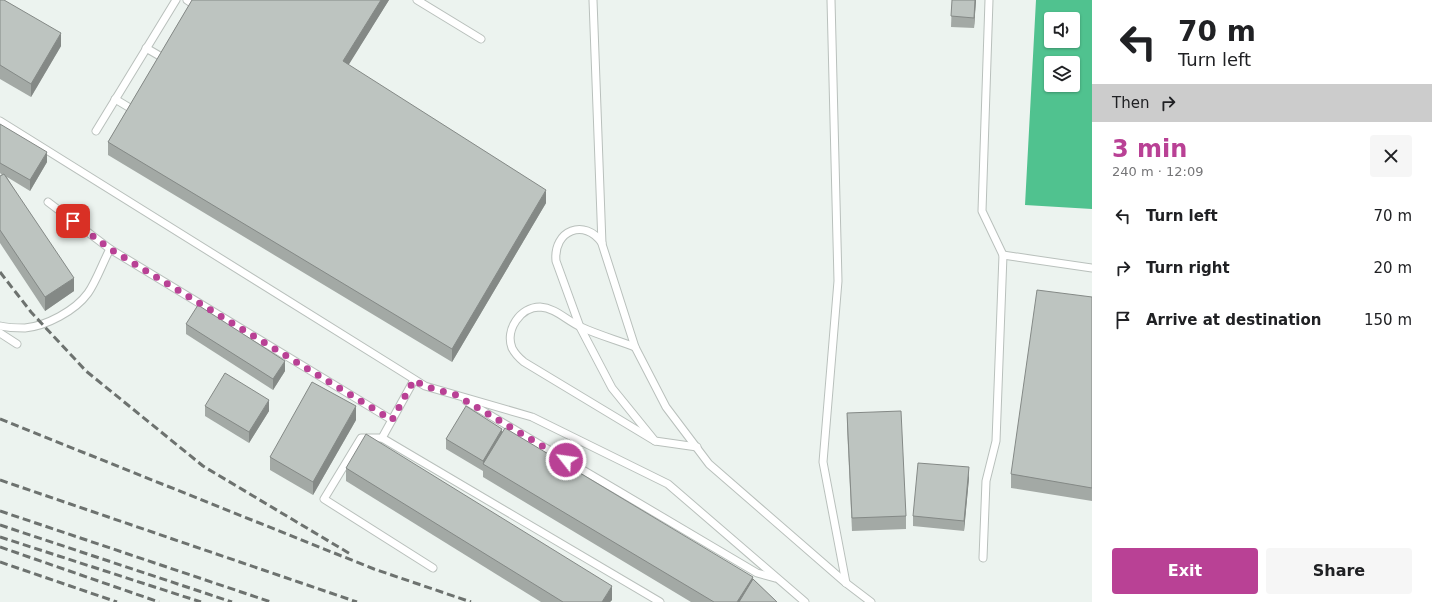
<!DOCTYPE html>
<meta charset="utf-8">
<style>
:root{--surface:#fff;--page:#f6f6f6;--text:#202124;--muted:#757577;--accent:#b94195}
body{margin:0;font-family:"DejaVu Sans",sans-serif;background:var(--page);color:var(--text);height:100vh;display:flex;flex-direction:column;font-size:15px;white-space:nowrap}
*{box-sizing:border-box;margin:0}
p{font-size:13px;color:var(--muted)}
.icon{flex:none;width:22px;height:22px;fill:none;stroke:currentColor;stroke-width:2;stroke-linecap:round;stroke-linejoin:round}
.map{position:relative;flex:1;overflow:hidden}
.details{display:flex;flex-direction:column;background:var(--surface);width:340px}
.details>*{flex:none}
.hud{background:#fff;color:var(--text);overflow:hidden}
.controls{position:absolute;left:1044px;top:12px;display:grid;gap:8px}
.controls a{display:grid;place-items:center;width:36px;height:36px;border-radius:4px;background:var(--surface);box-shadow:0 1px 3px #0004;font-size:20px}
.pin{position:absolute;display:grid;place-items:center;width:34px;height:34px;color:#fff;margin:-17px;border-radius:8px;box-shadow:0 2px 6px #0006}
.me{position:absolute;width:44px;margin:-22px;rotate:300deg;stroke-linejoin:round;filter:drop-shadow(0 0 3px #0008)}
.turn{display:flex;align-items:center;gap:14px;height:84px;padding:0 20px;font-size:18px}
.turn .icon{width:52px;height:52px;stroke-width:2.5}
.turn b{display:block;font-size:28px;line-height:34px}
.then{display:flex;align-items:center;height:38px;padding:0 20px;background:#0003;gap:8px;font-size:15px}
.round{display:grid;place-items:center;flex:none;width:42px;height:42px;border-radius:4px;background:var(--page)}
.headline{display:flex;align-items:center;justify-content:space-between;height:68px;padding:0 20px}
h1{font-size:24px;font-weight:700;line-height:30px;color:var(--accent)}
.primary-button{display:flex;gap:8px;margin-top:auto;padding:8px 20px}
.primary-button a{flex:1;height:46px;border-radius:4px;background:var(--accent);color:#fff;font-size:16px;font-weight:700;line-height:46px;text-align:center}
.primary-button a+a{background:var(--page);color:var(--text)}
ul{padding:0;list-style:none}
li{display:flex;align-items:center;gap:12px;height:52px;padding:0 20px}
li div{flex:1}
li b{display:block;font-size:15px}
li em{font-style:normal}
main{display:flex;flex:1;min-height:0}
.map>svg:first-child{display:block}
</style>
<main>
<div class="map">
<svg width="1092" height="602" viewBox="0 0 1092 602">
<rect width="100%" height="100%" fill="#ecf3ef"/>
<path fill="#50c28f" fill-rule="evenodd" d="M 1036,0 L 1092,0 L 1092,209 L 1025,205 ZM 1051,19 L 1073,19 L 1073,41 L 1051,41 ZM 1051,63 L 1073,63 L 1073,85 L 1051,85 Z"/>
<g fill="none" stroke-linecap="round" stroke-linejoin="round">
<defs>
<g id="service">
<path d="M 187,0 L 196,6"/>
<path d="M 417,0 L 481,39"/>
<path d="M 593,0 L 602,244 L 635,347 L 666,407 L 709,464 L 846,583 L 871,602"/>
<path d="M 831,0 L 838,281 L 823,462 L 846,583"/>
<path d="M 146,48 L 165,59"/>
<path d="M 115,99 L 135,111"/>
<path d="M 0,121 L 425,386 L 532,417 L 668,484 L 805,602"/>
<path d="M 96,131 L 176,0"/>
<path d="M 48,202 L 110,249 L 392,420"/>
<path d="M 602,243 C 585,218 553,230 556,261 L 580,327 L 612,388 L 655,441 L 697,447"/>
<path d="M 1003,255 L 1092,268"/>
<path d="M 0,326 C 8,328 16,328 25,328 C 46,326 75,311 88,293 C 96,282 103,262 110,249"/>
<path d="M 0,333 L 17,344"/>
<path d="M 635,347 C 617,340 598,335 581,327 C 567,321 556,308 540,307 C 520,307 505,330 512,348 C 515,354 519,358 524,362 L 655,441"/>
<path d="M 414,380 L 382,438 L 361,438 L 324,499 L 433,568"/>
<path d="M 466,401 L 757,573 L 775,578"/>
<path d="M 382,438 L 660,602"/>
<path d="M 983,558 L 986,481 L 996,441 L 1003,255 L 982,211 L 989,0"/>
</g>
</defs>
<use href="#service" stroke="#b9c0bc" stroke-width="9"/>
<use href="#service" stroke="#fff" stroke-width="7"/>
<g stroke="#6d726f" stroke-width="3" stroke-dasharray="8 4" stroke-linecap="butt">
<path d="M 0,272 L 31,312 L 86,371 L 203,466 L 352,555"/>
<path d="M 0,419 L 374,569 L 471,602"/>
<path d="M 0,480 L 357,602"/>
<path d="M 0,511 L 271,602"/>
<path d="M 0,525 L 232,602"/>
<path d="M 0,537 L 201,602"/>
<path d="M 0,547 L 159,602"/>
<path d="M 0,562 L 117,602"/>
</g>
</g>
<g fill="#a3a9a5">
<path d="M 0,0 L 61,46 L 31,97 L 0,79 Z"/>
<path d="M 192,0 L 389,0 L 348,65 L 546,203 L 452,362 L 108,155 L 108,142 Z"/>
<path d="M 952,0 L 976,0 L 974,28 L 951,27 Z"/>
<path d="M 0,124 L 47,162 L 30,191 L 7,177 L 74,291 L 45,311 L 0,243 L 0,176 L 2,175 L 0,173 Z"/>
<path d="M 1092,297 L 1092,501 L 1011,488 L 1011,474 Z"/>
<path d="M 186,324 L 285,371 L 273,390 L 186,334 Z"/>
<path d="M 205,406 L 269,411 L 249,443 L 205,416 Z"/>
<path d="M 847,413 L 906,516 L 906,529 L 852,531 L 847,427 Z"/>
<path d="M 356,420 L 313,495 L 270,470 L 270,457 Z"/>
<path d="M 502,431 L 753,579 L 777,602 L 691,602 L 483,477 L 483,471 L 446,449 L 446,439 Z"/>
<path d="M 346,468 L 612,600 L 610,602 L 541,602 L 346,481 Z"/>
<path d="M 969,478 L 964,531 L 913,526 L 913,516 Z"/>
</g>
<g fill="#848986">
<path d="M 381,0 L 389,0 L 343,74 L 343,61 Z"/>
<path d="M 975,0 L 976,0 L 974,28 L 974,18 Z"/>
<path d="M 61,33 L 61,46 L 31,97 L 31,84 Z"/>
<path d="M 47,152 L 47,162 L 30,191 L 30,180 Z"/>
<path d="M 546,190 L 546,203 L 452,362 L 452,349 Z"/>
<path d="M 74,278 L 74,291 L 45,311 L 45,297 Z"/>
<path d="M 285,361 L 285,371 L 273,390 L 273,379 Z"/>
<path d="M 269,400 L 269,411 L 249,443 L 249,432 Z"/>
<path d="M 356,406 L 356,420 L 313,495 L 313,482 Z"/>
<path d="M 502,429 L 502,439 L 483,464 L 483,471 L 483,461 Z"/>
<path d="M 969,467 L 969,478 L 964,531 L 964,521 Z"/>
<path d="M 753,577 L 753,590 L 746,602 L 737,602 Z"/>
<path d="M 612,586 L 612,600 L 610,602 L 602,602 Z"/>
</g>
<g fill="#bdc4c0" stroke="#848986">
<path d="M 0,0 L 4,0 L 61,33 L 31,84 L 0,65 Z"/>
<path d="M 192,0 L 381,0 L 343,61 L 546,190 L 452,349 L 108,142 Z"/>
<path d="M 952,0 L 975,0 L 974,18 L 951,16 Z"/>
<path d="M 0,124 L 47,152 L 30,180 L 0,163 Z"/>
<path d="M 4,174 L 74,278 L 45,297 L 0,230 L 0,176 Z"/>
<path d="M 1037,290 L 1092,297 L 1092,488 L 1011,474 Z"/>
<path d="M 198,305 L 285,361 L 273,379 L 186,324 Z"/>
<path d="M 225,373 L 269,400 L 249,432 L 205,406 Z"/>
<path d="M 312,382 L 356,406 L 313,482 L 270,457 Z"/>
<path d="M 466,406 L 502,429 L 483,461 L 446,439 Z"/>
<path d="M 901,411 L 906,516 L 852,518 L 847,413 Z"/>
<path d="M 505,428 L 753,577 L 737,602 L 714,602 L 483,464 Z"/>
<path d="M 366,434 L 612,586 L 602,602 L 563,602 L 346,468 Z"/>
<path d="M 918,463 L 969,467 L 964,521 L 913,516 Z"/>
<path d="M 753,579 L 777,602 L 739,602 Z"/>
</g>
<g fill="none" stroke-linecap="round" stroke-linejoin="round">
<path stroke="#b94195" stroke-width="7" stroke-dasharray="0 12.6" d="M 73,221 L 110,249 L 392,420 L 414,380 L 424,386 L 456,395 L 566,460"/>
</g>
</svg>
<div class="controls">
<a><svg class="icon" aria-label="sound" viewBox="0 0 24 24"><path d="M4 9h4l5-4v14l-5-4H4zM17 9q2 3 0 6"/></svg></a>
<a><svg class="icon" aria-label="layers" viewBox="0 0 24 24"><path d="M12 4l9 5-9 5-9-5zM3 14l9 5 9-5"/></svg></a>
</div>
<div class="pin" style="left:73px;top:221px;background:#d93025"><svg class="icon" aria-label="arrive" viewBox="0 0 24 24"><path d="M6 21V4h12l-3 4 3 4H6"/></svg></div>
<svg class="me" style="left:566px;top:460px" viewBox="-20 -20 40 40"><circle r="17" fill="#b94195" stroke="#fff" stroke-width="3"/><path d="M0-11L8 9 0 5-8 9z" fill="#fff"/></svg>
</div>
<section class="details">
<div class="hud">
<div class="turn"><svg class="icon" aria-label="left" viewBox="0 0 24 24"><path d="M17 20v-9H6M10 6l-5 5 5 5"/></svg><div><b>70 m</b>Turn left</div></div>
<div class="then">Then<svg class="icon" aria-label="right" viewBox="0 0 24 24"><path d="M7 20v-9h11M14 6l5 5-5 5"/></svg></div>
</div>
<div class="headline"><div><h1>3 min</h1><p>240 m · 12:09</p></div><a class="round"><svg class="icon" aria-label="close" viewBox="0 0 24 24"><path d="M6 6l12 12M18 6L6 18"/></svg></a></div>
<ul>
<li><svg class="icon" aria-label="left" viewBox="0 0 24 24"><path d="M17 20v-9H6M10 6l-5 5 5 5"/></svg><div><b>Turn left</b></div><em>70 m</em></li>
<li><svg class="icon" aria-label="right" viewBox="0 0 24 24"><path d="M7 20v-9h11M14 6l5 5-5 5"/></svg><div><b>Turn right</b></div><em>20 m</em></li>
<li><svg class="icon" aria-label="arrive" viewBox="0 0 24 24"><path d="M6 21V4h12l-3 4 3 4H6"/></svg><div><b>Arrive at destination</b></div><em>150 m</em></li>
</ul>
<div class="primary-button"><a>Exit</a><a>Share</a></div>
</section>
</main>
